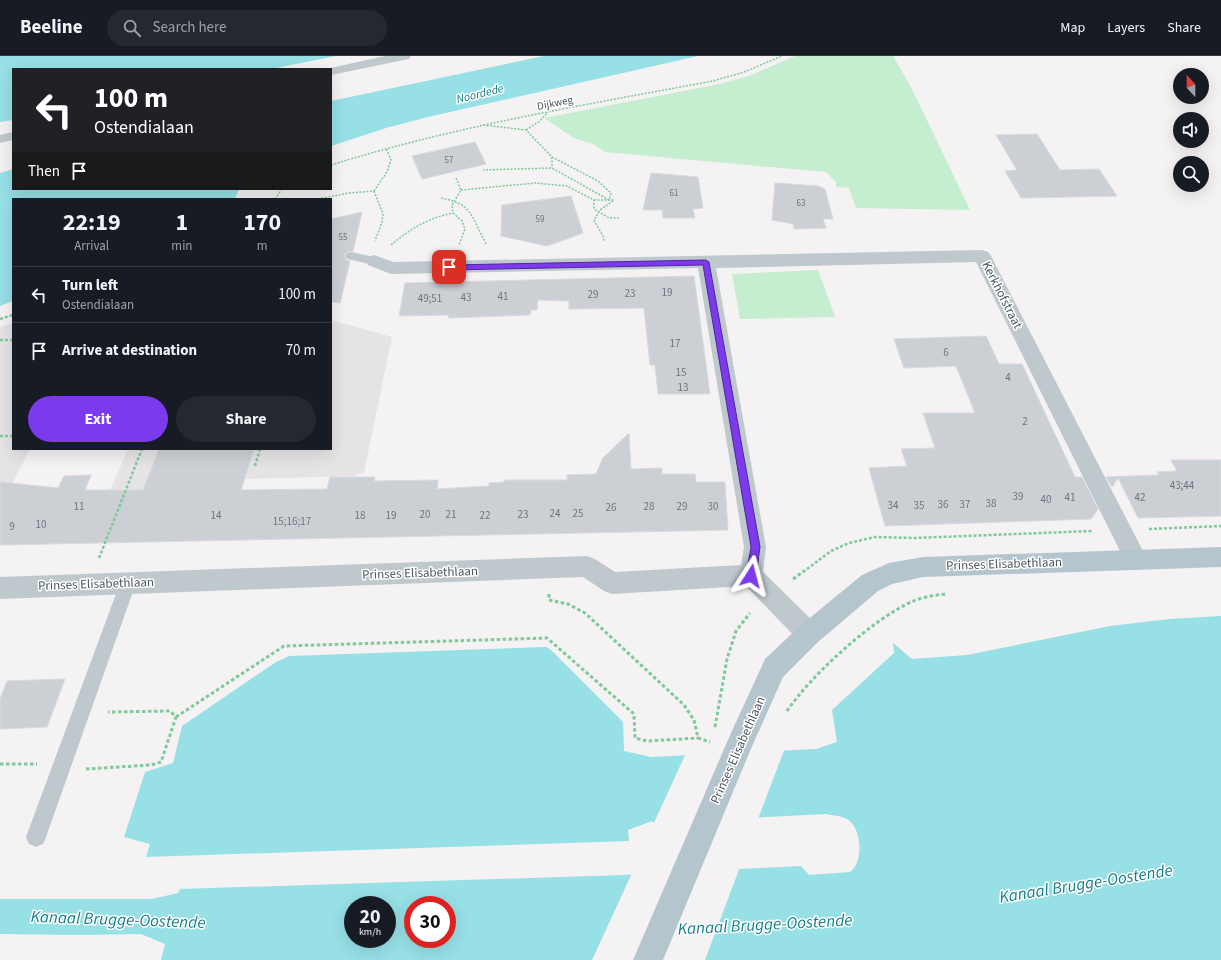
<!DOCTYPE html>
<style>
:root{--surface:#171b24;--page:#242831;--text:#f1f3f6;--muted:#9ea1a6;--line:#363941;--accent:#7c3aed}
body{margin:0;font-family:"Source Sans 3",sans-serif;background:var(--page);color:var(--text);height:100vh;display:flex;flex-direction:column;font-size:15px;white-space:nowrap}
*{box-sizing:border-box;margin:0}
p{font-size:13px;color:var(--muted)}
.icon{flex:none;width:22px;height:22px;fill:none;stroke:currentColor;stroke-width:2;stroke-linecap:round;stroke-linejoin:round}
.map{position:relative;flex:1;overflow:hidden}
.sheet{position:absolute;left:12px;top:142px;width:320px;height:252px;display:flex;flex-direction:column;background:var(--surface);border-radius:0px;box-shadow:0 4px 16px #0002}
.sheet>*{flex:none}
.guide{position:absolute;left:12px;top:12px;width:320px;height:122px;border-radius:0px;box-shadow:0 4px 16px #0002;background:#202124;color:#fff;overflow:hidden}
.needle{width:26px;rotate:339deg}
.tools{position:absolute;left:1173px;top:12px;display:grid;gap:8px}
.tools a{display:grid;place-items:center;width:36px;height:36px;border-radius:50%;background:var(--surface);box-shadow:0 4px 16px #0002;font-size:20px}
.speed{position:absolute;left:344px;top:840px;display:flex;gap:8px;font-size:20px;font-weight:700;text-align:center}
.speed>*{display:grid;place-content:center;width:52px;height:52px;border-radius:50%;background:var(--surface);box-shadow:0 4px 16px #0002;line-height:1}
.speed small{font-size:10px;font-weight:400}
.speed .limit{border:6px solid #d22;background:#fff;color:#111}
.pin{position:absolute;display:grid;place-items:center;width:34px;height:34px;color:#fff;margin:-17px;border-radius:8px;box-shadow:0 2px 6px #0006}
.me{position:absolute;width:44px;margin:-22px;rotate:9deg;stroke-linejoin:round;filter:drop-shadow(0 0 3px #0008)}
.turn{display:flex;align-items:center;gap:14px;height:84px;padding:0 16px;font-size:18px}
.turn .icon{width:52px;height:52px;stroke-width:2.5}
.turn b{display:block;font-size:28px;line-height:34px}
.then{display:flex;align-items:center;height:38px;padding:0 16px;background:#0003;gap:8px;font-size:15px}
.eta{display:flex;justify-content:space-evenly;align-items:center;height:68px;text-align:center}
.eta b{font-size:24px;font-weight:700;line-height:28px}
.action{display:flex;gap:8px;margin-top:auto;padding:8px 16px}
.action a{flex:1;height:46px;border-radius:24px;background:var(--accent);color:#fff;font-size:16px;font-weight:700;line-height:46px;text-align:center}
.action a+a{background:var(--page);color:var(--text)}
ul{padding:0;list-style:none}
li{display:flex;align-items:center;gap:12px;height:56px;padding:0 16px;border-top:1px solid var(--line)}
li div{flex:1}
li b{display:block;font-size:15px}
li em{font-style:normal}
header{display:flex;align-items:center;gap:24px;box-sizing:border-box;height:56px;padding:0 20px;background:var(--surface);border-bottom:1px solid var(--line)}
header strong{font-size:19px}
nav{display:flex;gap:22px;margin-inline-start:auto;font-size:14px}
.search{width:280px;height:36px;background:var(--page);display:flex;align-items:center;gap:10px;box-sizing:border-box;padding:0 14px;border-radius:22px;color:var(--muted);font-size:15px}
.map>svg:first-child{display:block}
</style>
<header>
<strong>Beeline</strong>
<div class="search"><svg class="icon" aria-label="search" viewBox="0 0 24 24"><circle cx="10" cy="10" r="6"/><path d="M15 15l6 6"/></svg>Search here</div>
<nav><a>Map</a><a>Layers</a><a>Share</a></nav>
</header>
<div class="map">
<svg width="1221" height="904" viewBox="0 0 1221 904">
<rect width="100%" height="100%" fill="#f4f2f2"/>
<g fill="#e5e3e4">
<path d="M 331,264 L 392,281 L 364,416 L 354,420 L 245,423 L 254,393 L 331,393 Z"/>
<path d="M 13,267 L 13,393 L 30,393 L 0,452 L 0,271 Z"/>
<path d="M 128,393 L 159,393 L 123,485 L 100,458 Z"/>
</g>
<g fill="#c5edcf">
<path d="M 795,0 L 893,0 L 912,33 L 970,154 L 856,152 L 849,132 L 836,131 L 836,126 L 826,116 L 605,96 L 593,88 L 574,82 L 544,62 L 720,28 L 749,20 Z"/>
<path d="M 818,214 L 835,261 L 740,263 L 732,218 Z"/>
</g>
<g fill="#96e0e6" fill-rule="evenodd">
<path d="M 0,0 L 336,0 L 271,13 L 13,13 L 13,64 L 0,66 Z"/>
<path d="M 544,0 L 698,0 L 428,61 L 386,72 L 331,90 L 331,45 Z"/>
<path d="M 13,113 L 13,133 L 239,133 L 235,143 L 13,143 L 13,245 L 0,250 L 0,117 Z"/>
<path d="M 1221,560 L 1221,904 L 161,904 L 165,888 L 141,878 L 78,879 L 0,878 L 0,843 L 152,843 L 178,837 L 180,833 L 623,819 L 801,810 L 809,819 L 850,816 C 864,807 862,771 847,763 C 841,760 831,759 825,758 L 654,767 L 652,765 L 628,774 L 629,785 L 146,801 L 150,788 L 124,781 L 145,716 L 173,707 L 182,670 L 276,606 L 289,600 L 546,591 L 550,593 L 623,666 L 624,695 L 651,701 L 816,693 L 837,686 L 832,654 L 894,597 L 893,587 L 912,603 L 967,599 L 1110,570 L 1169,563 ZM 353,849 L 387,849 L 387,883 L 353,883 ZM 413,849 L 447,849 L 447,883 L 413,883 Z"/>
</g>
<g fill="#f4f2f2">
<path d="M 785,692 L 758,763 L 653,769 L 686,697 Z"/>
<path d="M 740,811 L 705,904 L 592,904 L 632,817 Z"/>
</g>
<g fill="#ccd0d4" stroke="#d7d9dd">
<path d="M 1037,78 L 1060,114 L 1099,113 L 1117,140 L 1021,142 L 1005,115 L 1017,114 L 996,79 Z"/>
<path d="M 475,86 L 486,108 L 422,123 L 412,100 Z"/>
<path d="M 651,117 L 698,121 L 703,152 L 693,153 L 695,162 L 663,162 L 662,154 L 643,154 Z"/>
<path d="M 775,127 L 818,130 L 825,133 L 833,163 L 823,163 L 826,172 L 794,173 L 793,168 L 772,164 Z"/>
<path d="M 571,140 L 583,177 L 547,190 L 501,180 L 502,149 Z"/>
<path d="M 362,156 L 353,195 L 347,196 L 344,199 L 346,204 L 350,205 L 340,247 L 331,246 L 331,163 Z"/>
<path d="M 694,220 L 710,338 L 658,338 L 655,309 L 650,309 L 644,252 L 569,253 L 569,245 L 538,244 L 537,254 L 531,254 L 530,259 L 448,262 L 449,259 L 399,260 L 405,227 Z"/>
<path d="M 986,280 L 999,308 L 1022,308 L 1075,421 L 1082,421 L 1098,453 L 1091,463 L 885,470 L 869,412 L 907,410 L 901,393 L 935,392 L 923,357 L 975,357 L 956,310 L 904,312 L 894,283 Z"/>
<path d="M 629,377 L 631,413 L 662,412 L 662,418 L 695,418 L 696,426 L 725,426 L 728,474 L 0,489 L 0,426 L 58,432 L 64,420 L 91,419 L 85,434 L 143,434 L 159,393 L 254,393 L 241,434 L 327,433 L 330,421 L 375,421 L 374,425 L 438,424 L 437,433 L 489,430 L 489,427 L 504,426 L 505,424 L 567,424 L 567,419 L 596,418 L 603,402 Z"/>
<path d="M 1171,404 L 1221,404 L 1221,460 L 1138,462 L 1118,422 L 1112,431 L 1106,421 L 1159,419 L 1157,416 L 1177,415 Z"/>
<path d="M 65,623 L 47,671 L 0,673 L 0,643 L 7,625 Z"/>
</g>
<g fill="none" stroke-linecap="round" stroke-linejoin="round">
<g stroke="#7fc99b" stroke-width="1.5" stroke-dasharray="2 1.5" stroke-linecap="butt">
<path d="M 483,69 L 526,74 L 552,101 L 598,125 L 611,137 L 609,144 L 552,112 L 483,114"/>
<path d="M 526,74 L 540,65 L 548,56"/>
<path d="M 552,101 L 552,112"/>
<path d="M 331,109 C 456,70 584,49 713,25 L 744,16 L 782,0"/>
<path d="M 456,122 L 461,134 L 452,149 L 453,157 L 462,165 L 465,173 L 459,189"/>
<path d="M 461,134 L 535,127 L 567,130 L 594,144 L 594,153 L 609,162 L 619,162"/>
<path d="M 374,135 L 383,158 L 382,166 L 375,185"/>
<path d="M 374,135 L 387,116 L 391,104 L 386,92"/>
<path d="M 441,142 C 474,148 471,162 486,187 L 484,189"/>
<path d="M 275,143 L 282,133"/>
<path d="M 318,143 L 349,137 L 374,135"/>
<path d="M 594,144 L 614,144 L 600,154 L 594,164 L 603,180 L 604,185"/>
<path d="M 391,189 C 410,173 428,162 453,157"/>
</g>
<g stroke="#7fc99b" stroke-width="2.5" stroke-dasharray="3 2" stroke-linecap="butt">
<path d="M 0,263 L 13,259"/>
<path d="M 0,284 L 13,284"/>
<path d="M 0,380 L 13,380"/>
<path d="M 255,410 L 260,393"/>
<path d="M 1149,473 L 1221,470"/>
<path d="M 99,502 L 142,393"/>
<path d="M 803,516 L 831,495 L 849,487 L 875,481 L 914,482 L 1092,475"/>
</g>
<g stroke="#7fc99b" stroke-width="3" stroke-dasharray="3.5 2.5" stroke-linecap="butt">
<path d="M 793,523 L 804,515"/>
<path d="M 549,538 L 549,544 L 568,548 L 585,557 L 684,649 L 694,664 L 698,682 L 710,686"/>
<path d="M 787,655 C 811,619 872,564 911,546 C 922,541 935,539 947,538"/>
<path d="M 176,661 L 284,590 L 547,582 L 634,658 L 635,682 L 647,685 L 698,682"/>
<path d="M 715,671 L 727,603 L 736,575 L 750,557"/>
<path d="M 0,708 L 37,708"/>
<path d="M 86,713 L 151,709 L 161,706 L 176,661 L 170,655 L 108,656"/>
</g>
<g fill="#bfc8cd" fill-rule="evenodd">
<path d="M 351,196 L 378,202 L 380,205 L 378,208 L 374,209 L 347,203 L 345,200 L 347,197 Z"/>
<path d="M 128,520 L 134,522 L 136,527 L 46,781 L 43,788 L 36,791 L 29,788 L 26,781 L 120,527 L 122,522 Z"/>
</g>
<g fill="#bfc8cd" fill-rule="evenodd">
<path d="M 385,0 L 411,0 L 409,3 L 404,4 L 331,19 L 331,13 L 326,13 Z"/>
<path d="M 13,76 L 13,84 L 0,87 L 0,79 Z"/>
<path d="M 982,194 L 988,196 L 991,200 L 1144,497 L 1148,504 L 1144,511 L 1136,514 L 1128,511 L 976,206 L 716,212 L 766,491 L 763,516 L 818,570 L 821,578 L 818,586 L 809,590 L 800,586 L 746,530 L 612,538 L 604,535 L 583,521 L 0,543 L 0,521 L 587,500 L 595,503 L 615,516 L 741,509 L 744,491 L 698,212 L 391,218 L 368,209 L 365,205 L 368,201 L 374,199 L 393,206 Z"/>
</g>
<path fill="#b4c5ce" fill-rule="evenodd" d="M 1221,491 L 1221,511 L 923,521 L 892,528 L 878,535 L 818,586 L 783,621 L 750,695 L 663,904 L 633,904 L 731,677 L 765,603 L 800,570 L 862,519 L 889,507 L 923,501 Z"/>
</g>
<path fill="#7c3aed" stroke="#51269a" d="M 706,204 L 709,206 L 760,491 L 756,520 L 754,523 L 751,524 L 747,523 L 746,520 L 751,491 L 703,209 L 449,214 L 445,211 L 449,209 Z"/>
<g text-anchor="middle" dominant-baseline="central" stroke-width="3" stroke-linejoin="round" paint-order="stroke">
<g font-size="9" fill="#6b767c">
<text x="449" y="104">57</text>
<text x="674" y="137">61</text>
<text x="801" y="147">63</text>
<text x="540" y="163">59</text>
<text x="343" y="181">55</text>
</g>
<g font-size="11" fill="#4b585e" stroke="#fff">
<text transform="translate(555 47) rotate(-11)">Dijkweg</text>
</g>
<g font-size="11" fill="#6b767c">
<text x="667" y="236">19</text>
<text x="630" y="237">23</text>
<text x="593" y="238">29</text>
<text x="503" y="240">41</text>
<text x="466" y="241">43</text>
<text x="430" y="242">49;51</text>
<text x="675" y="287">17</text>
<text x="946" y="296">6</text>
<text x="681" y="316">15</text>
<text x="1008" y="321">4</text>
<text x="683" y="331">13</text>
<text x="1025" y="365">2</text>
<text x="1182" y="429">43;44</text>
<text x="1018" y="440">39</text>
<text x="1070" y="441">41</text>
<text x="1140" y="441">42</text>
<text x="1046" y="443">40</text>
<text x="991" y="447">38</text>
<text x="943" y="448">36</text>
<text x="965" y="448">37</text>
<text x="893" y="449">34</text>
<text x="919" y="449">35</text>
<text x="79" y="450">11</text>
<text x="649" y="450">28</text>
<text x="682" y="450">29</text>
<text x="713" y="450">30</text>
<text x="611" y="451">26</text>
<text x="555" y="457">24</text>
<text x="578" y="457">25</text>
<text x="425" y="458">20</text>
<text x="451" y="458">21</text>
<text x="523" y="458">23</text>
<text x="216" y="459">14</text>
<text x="360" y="459">18</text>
<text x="391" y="459">19</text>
<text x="485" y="459">22</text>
<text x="292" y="465">15;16;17</text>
<text x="41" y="468">10</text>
<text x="12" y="470">9</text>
</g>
<g font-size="12" font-style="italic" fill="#177e87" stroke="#fff">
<text transform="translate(480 38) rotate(-14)">Noordede</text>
</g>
<g font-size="13" fill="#4b585e" stroke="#fff">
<text transform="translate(1002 239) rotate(63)">Kerkhofstraat</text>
<text transform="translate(1004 508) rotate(-2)">Prinses Elisabethlaan</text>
<text transform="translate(420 517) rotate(-2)">Prinses Elisabethlaan</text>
<text transform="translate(96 528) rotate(-2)">Prinses Elisabethlaan</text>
<text transform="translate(738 694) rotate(-66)">Prinses Elisabethlaan</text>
</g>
<g font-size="17" font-style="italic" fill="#177e87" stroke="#fff">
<text transform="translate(1086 828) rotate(-9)">Kanaal Brugge-Oostende</text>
<text transform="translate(118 864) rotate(2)">Kanaal Brugge-Oostende</text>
<text transform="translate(765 869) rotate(-3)">Kanaal Brugge-Oostende</text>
</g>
</g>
</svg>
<div class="tools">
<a><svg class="needle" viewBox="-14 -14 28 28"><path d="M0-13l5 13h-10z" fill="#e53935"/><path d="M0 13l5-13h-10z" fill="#9ea1a6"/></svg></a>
<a><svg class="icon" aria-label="sound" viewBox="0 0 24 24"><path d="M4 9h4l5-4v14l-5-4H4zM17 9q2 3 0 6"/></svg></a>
<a><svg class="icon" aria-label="search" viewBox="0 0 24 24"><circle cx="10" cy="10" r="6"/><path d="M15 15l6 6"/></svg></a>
</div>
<div class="speed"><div>20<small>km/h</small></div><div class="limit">30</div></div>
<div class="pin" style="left:449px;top:211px;background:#d93025"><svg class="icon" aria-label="arrive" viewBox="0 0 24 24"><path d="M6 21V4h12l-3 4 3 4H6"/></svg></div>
<svg class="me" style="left:751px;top:520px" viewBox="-20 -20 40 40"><path d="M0-17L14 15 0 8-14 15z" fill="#7c3aed" stroke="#fff" stroke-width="4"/></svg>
<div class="guide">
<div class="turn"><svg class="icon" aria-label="left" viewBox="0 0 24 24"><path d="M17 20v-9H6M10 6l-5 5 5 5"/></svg><div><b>100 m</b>Ostendialaan</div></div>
<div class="then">Then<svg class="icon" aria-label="arrive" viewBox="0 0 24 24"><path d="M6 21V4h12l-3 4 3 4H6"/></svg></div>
</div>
<section class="sheet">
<div class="eta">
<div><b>22:19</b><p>Arrival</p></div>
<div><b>1</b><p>min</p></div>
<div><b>170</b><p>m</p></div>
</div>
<ul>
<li><svg class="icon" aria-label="left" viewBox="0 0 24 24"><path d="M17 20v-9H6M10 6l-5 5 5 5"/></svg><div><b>Turn left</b><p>Ostendialaan</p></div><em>100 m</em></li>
<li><svg class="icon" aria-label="arrive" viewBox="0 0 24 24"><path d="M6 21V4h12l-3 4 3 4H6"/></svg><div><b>Arrive at destination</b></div><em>70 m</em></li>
</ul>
<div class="action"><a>Exit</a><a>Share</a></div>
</section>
</div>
